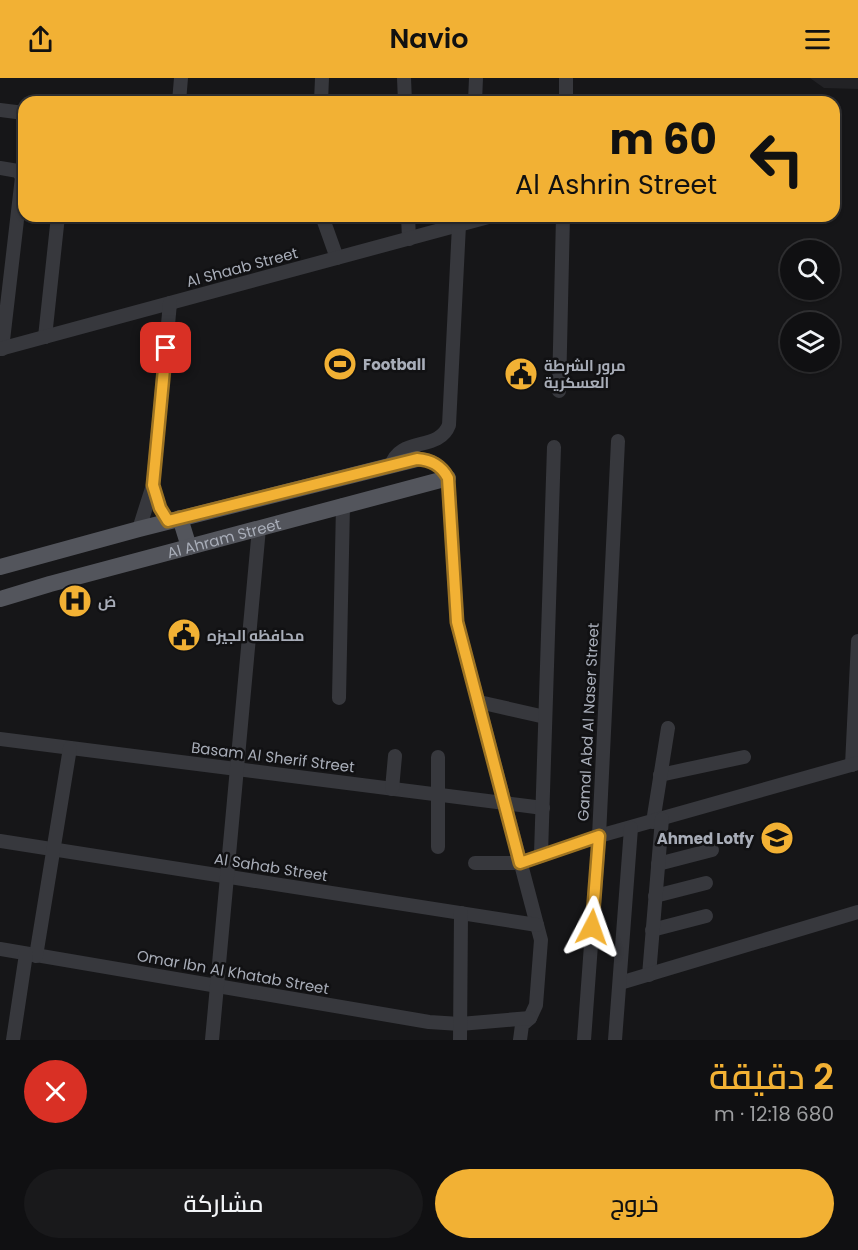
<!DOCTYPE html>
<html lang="ar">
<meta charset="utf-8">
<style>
:root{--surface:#101012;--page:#19191b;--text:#f1f3f6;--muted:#9c9d9f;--line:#303032;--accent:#f2b134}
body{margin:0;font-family:Poppins,Cairo,sans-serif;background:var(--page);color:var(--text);direction:rtl;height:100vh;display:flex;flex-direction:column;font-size:22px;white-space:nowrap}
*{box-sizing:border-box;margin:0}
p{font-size:20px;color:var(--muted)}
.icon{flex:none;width:33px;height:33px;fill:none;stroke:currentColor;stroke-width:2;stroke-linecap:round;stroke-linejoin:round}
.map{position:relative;height:962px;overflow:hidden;direction:ltr}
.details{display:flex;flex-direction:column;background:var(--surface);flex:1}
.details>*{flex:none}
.hud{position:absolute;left:18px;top:18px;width:822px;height:126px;border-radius:18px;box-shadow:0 2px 4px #0004,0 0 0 2px var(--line);direction:rtl;background:#f2b134;color:#111;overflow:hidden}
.controls{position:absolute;left:780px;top:162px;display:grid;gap:12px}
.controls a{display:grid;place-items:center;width:60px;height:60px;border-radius:50%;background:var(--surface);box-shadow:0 2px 4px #0004,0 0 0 2px var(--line);font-size:30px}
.pin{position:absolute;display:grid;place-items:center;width:51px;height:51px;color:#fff;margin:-26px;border-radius:12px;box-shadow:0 3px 9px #0006}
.me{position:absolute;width:66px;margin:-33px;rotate:4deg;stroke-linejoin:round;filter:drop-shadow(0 0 4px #0008)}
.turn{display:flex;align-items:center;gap:21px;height:126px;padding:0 24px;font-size:27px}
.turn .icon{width:78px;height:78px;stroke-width:2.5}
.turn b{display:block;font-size:42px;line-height:51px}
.round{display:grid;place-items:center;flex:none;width:63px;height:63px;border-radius:32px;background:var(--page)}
.summary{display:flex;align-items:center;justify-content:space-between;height:102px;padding:0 24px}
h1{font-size:36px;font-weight:600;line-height:45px;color:var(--accent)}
.action{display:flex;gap:12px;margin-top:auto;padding:12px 24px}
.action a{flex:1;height:69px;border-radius:36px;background:var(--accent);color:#111;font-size:24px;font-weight:600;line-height:69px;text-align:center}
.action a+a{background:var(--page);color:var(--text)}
header{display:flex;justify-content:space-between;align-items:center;height:78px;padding:0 24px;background:var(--accent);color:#111;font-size:27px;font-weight:600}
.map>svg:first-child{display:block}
</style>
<header><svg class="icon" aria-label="menu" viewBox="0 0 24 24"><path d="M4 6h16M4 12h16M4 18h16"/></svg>Navio<svg class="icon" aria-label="share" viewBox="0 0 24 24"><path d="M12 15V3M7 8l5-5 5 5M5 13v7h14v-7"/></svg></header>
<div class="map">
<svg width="858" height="962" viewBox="0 0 858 962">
<rect width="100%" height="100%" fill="#161618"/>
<path fill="#222225" d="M 810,0 L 858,0 L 858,11 L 824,10 Z"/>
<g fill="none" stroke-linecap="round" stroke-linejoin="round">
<g stroke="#37383d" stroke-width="14">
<path d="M 404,0 L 405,24"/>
<path d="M 179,24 L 181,0"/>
<path d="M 321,24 L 322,0"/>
<path d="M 475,24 L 476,0"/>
<path d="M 566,24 L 566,0"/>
<path d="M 0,32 L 24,35"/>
<path d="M 0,90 L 18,93 L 22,99 L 2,271"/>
<path d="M 322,138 L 337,180"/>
<path d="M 408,138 L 409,161"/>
<path d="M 45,259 L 58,138"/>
<path d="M 0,271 L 492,138"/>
<path d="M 559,313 L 563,138"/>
<path d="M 417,381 C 431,381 441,387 448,400 L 457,544 L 541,862 L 536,927 L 530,940 L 522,947 L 520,962"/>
<path d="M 391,388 C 399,358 439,374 449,347 L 459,147"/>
<path d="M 153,407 L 160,430 L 168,443"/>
<path d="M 139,451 L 153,407 L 170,225"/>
<path d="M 339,620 L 343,427"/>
<path d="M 479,624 L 545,639"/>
<path d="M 0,661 L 543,730"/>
<path d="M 852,687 L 858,563"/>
<path d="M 660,697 L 744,679"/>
<path d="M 392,711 L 395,678"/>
<path d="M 653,744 L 668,650"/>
<path d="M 0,763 L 537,847"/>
<path d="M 438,769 L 438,679"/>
<path d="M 541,776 L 554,369"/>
<path d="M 475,785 L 520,785 L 599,758 L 858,685"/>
<path d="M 658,786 L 712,772"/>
<path d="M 655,818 L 706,805"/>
<path d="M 652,852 L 706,838"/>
<path d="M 0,871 L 429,944 L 460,946 L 530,940"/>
<path d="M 36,878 L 70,670"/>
<path d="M 649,897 L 662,741"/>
<path d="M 620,905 L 858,834"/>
<path d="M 13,962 L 26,876"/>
<path d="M 212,962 L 259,450"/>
<path d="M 460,962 L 461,835"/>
<path d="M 584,962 L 599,758 L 618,363"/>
<path d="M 615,962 L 631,750"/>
</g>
<g stroke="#53555c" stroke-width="16">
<path d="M 180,440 L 189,469"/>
<path d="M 0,489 L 139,451 L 417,381"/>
<path id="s1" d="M 0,521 L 50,506 L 448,400"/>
</g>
</g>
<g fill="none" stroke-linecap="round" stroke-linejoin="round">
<defs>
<path id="route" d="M 166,270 L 153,407 L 160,430 L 168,443 L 417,381 C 431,382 441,387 448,400 L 457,544 L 520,785 L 599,758 L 592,849"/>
</defs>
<use href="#route" stroke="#9d7322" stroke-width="15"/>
<use href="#route" stroke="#f2b134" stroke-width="10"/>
</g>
<defs>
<symbol id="stadium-disc" viewBox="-11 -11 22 22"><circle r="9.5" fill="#f2b134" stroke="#111113"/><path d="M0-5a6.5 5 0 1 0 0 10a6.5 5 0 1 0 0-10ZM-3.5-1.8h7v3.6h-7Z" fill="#111"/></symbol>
<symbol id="civic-disc" viewBox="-11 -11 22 22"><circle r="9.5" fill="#f2b134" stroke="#111113"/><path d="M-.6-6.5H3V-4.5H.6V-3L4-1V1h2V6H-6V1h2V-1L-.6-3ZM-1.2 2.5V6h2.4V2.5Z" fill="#111"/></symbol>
<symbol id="hospital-disc" viewBox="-11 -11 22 22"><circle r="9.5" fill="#f2b134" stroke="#111113"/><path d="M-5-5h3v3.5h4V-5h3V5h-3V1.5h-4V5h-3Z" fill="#111"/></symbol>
<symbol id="school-disc" viewBox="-11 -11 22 22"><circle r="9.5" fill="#f2b134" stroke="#111113"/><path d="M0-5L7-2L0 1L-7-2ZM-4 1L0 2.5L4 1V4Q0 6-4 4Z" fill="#111"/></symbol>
</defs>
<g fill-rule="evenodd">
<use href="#stadium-disc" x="321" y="267" width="38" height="38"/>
<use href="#civic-disc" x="502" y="277" width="38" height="38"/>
<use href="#hospital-disc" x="56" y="504" width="38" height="38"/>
<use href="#civic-disc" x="165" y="538" width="38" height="38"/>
<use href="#school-disc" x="758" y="741" width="38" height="38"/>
</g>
<g text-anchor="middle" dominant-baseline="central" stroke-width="5" stroke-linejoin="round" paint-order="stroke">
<g font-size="15" fill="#a8adb8" stroke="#111113">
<text transform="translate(242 189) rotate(-15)">Al Shaab Street</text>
<text stroke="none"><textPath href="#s1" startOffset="232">Al Ahram Street</textPath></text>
<text transform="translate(588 644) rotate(-87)">Gamal Abd Al Naser Street</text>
<text transform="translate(273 679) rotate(7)">Basam Al Sherif Street</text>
<text transform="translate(271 789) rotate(9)">Al Sahab Street</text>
<text transform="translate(233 894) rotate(10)">Omar Ibn Al Khatab Street</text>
</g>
<g font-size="15" font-weight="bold" fill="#a8adb8" stroke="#111113" text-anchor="start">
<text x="363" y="286">Football</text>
<text x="544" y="287">مرور الشرطة<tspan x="544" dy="17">العسكرية</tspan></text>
<text x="98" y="523">ض</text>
<text x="207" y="557">محافظه الجيزه</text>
<text x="754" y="760" text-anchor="end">Ahmed Lotfy</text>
</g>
</g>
</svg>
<div class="controls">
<a><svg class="icon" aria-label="search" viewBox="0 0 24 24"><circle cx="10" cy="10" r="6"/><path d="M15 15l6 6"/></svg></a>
<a><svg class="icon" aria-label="layers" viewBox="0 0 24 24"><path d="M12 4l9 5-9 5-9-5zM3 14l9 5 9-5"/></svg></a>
</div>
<div class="pin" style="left:166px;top:270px;background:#d93025"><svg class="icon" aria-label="arrive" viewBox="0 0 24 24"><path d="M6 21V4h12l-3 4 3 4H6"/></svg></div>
<svg class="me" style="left:592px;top:849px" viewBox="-20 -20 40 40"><path d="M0-17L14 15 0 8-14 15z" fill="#f2b134" stroke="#fff" stroke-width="4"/></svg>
<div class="hud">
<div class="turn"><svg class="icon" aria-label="left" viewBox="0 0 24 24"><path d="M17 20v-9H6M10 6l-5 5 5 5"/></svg><div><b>60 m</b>Al Ashrin Street</div></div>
</div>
</div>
<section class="details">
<div class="summary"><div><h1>2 دقيقة</h1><p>680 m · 12:18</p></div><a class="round" style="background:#d93025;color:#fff"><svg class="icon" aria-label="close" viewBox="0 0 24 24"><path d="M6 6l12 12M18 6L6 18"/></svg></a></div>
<div class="action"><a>خروج</a><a>مشاركة</a></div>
</section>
